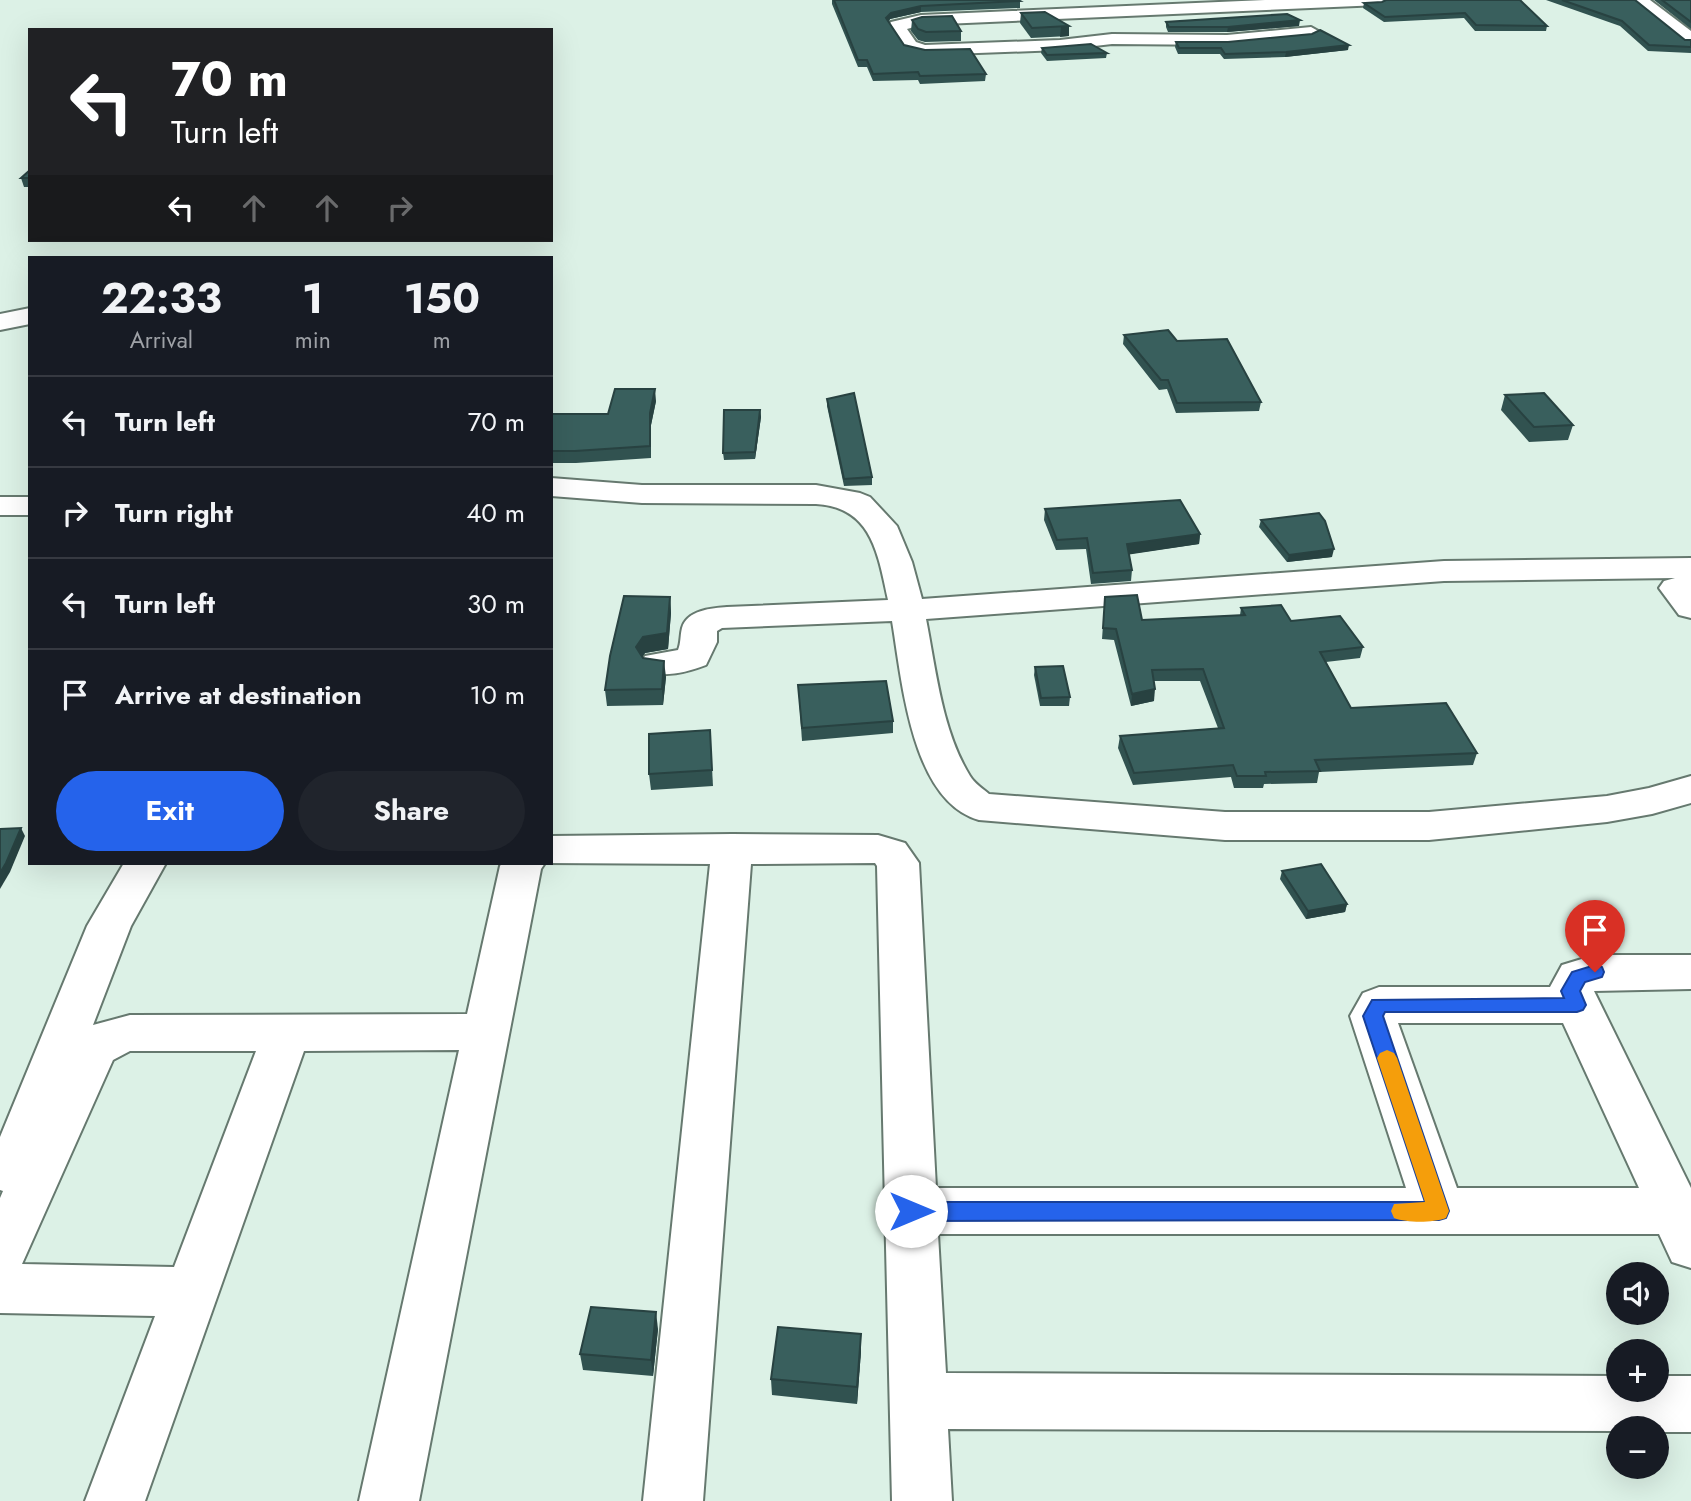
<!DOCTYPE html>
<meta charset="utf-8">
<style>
:root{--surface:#171b24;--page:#20242c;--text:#f1f3f6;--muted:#9ea1a6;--line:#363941;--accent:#2563eb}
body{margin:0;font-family:Jost,sans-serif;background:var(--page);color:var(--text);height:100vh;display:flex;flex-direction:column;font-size:26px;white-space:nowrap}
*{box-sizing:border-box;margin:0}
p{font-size:23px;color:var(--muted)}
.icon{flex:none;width:38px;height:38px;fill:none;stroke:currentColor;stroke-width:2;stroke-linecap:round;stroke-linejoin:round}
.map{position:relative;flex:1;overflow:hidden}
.sheet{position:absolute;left:28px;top:256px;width:525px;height:609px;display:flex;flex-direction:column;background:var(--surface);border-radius:0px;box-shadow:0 7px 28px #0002}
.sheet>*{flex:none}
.hud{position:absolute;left:28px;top:28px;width:525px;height:214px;border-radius:0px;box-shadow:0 7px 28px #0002;background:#202124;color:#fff;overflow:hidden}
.buttons{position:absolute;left:1606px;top:1262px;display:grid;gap:14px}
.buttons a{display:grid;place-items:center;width:63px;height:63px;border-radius:50%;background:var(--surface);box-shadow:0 7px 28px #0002;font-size:35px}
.pin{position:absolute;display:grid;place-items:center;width:60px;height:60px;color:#fff;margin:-72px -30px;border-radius:50% 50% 50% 0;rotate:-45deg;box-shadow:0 0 7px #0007}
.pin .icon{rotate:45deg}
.me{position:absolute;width:77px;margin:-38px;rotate:90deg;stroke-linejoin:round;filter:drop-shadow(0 0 5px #0008)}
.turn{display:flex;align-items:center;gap:24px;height:147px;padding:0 28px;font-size:32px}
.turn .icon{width:91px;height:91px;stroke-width:2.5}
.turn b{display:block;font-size:49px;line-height:60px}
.lanes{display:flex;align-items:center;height:66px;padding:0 28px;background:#0003;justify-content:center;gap:35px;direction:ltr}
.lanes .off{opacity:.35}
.eta{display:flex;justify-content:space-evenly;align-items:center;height:119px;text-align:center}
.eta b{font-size:42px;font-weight:700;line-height:49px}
.cta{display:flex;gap:14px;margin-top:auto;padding:14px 28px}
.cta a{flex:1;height:80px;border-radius:42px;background:var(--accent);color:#fff;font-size:28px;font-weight:700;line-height:80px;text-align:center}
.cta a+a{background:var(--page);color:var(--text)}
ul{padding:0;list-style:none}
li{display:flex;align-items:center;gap:21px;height:91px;padding:0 28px;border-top:2px solid var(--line)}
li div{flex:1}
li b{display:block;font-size:26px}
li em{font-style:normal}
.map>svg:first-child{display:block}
</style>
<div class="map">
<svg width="1691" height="1501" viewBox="0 0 1691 1501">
<rect width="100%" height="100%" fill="#dcf1e6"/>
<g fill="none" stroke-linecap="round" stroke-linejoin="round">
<defs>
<g id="minor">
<path d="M 1265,0 L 1388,0 L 1380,5 L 921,25 L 907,29 L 916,42 L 925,45 L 1060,40 L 1112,34 L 1227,35 L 1311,27 L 1320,32 L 1311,37 L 1227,45 L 1112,44 L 1060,50 L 925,55 L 904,50 L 888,26 L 891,22 L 921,15 Z"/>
<path d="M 1631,0 L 1650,0 L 1691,31 L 1691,44 L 1685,43 Z"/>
<path d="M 30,308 L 30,324 L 0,330 L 0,314 Z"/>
<path d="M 551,478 L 642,485 L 816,485 L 860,493 L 870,497 L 897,526 L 912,562 L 922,599 L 1444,561 L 1691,558 L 1691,618 L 1679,615 L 1659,588 L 1664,581 L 1675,578 L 1444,581 L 926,619 C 936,670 942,731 970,776 C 974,783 983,789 989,794 L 1225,812 L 1429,812 L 1607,796 L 1649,788 L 1691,776 L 1691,803 L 1652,814 L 1607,822 L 1429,840 L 1225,840 L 979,820 C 911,801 902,680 892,621 L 722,628 L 717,631 L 717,642 L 706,665 C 685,673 667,677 645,672 L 640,664 L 645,656 L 678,650 C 681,643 680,636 682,628 C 687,610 712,608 727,607 L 888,600 C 878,554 872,507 816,504 L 642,503 L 551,496 Z"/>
<rect x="0" y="497" width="30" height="18"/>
<path d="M 732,834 L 878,835 L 905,843 L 919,863 L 936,1188 L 1406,1188 L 1350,1016 L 1363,993 L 1379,987 L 1550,987 L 1562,965 L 1595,955 L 1691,955 L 1691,989 L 1594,991 L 1691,1188 L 1691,1268 L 1672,1262 L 1659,1234 L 938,1234 L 946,1373 L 1619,1376 L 1619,1390 L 1657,1390 L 1657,1376 L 1691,1376 L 1691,1432 L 1657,1432 L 1657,1428 L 1619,1428 L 1619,1431 L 948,1429 L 952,1501 L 892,1501 L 877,866 L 875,863 L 751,864 L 703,1501 L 643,1501 L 710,864 L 546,863 L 551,863 L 551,836 ZM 1398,1023 L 1563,1023 L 1639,1188 L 1457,1188 Z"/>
<path d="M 124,863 L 166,863 L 131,926 L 93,1025 L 130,1015 L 467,1014 L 500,866 L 502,863 L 545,863 L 541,869 L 419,1501 L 359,1501 L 459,1050 L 304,1051 L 145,1501 L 85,1501 L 155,1316 L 0,1313 L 0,1198 L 3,1191 L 0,1190 L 0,1137 L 87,926 ZM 130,1051 L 256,1051 L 174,1267 L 22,1264 L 113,1060 Z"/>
</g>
</defs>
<use href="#minor" stroke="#66796f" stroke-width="4"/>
<use href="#minor" fill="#fff" fill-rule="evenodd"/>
</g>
<g fill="#315250">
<path d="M 832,0 L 1019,0 L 1020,1 L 1020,8 L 921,12 L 890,19 L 889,22 L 904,45 L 986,74 L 985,81 L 920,84 L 918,80 L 873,81 L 867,67 L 858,67 L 832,4 Z"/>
<path d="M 1386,0 L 1547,26 L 1546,31 L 1475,31 L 1464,18 L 1384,22 L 1363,8 L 1364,3 L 1382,2 Z"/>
<path d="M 1546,0 L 1635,0 L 1685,40 L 1691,40 L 1691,53 L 1648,51 L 1620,26 Z"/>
<path d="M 1654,0 L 1691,0 L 1691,29 Z"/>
<path d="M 1021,13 L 1069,26 L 1069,36 L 1031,38 L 1020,23 Z"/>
<path d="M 912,20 L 961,31 L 961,41 L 925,42 L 918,40 L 911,31 Z"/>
<path d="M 1166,22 L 1299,26 L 1227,32 L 1168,32 L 1166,27 Z"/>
<path d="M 1176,42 L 1348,50 L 1285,57 L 1224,59 L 1220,54 L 1178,54 L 1175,47 Z"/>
<path d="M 1042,48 L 1107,53 L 1106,58 L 1047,61 L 1041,53 Z"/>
<path d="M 30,170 L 30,187 L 24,187 L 21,178 Z"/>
<path d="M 1124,335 L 1177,341 L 1261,402 L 1259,411 L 1176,413 L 1167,389 L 1159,390 L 1123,344 Z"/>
<path d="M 1505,395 L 1573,425 L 1568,440 L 1529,442 L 1501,410 Z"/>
<path d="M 827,399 L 872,477 L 872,485 L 844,486 L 827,406 Z"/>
<path d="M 656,401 L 651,425 L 651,458 L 576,463 L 551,463 L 551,414 L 608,414 Z"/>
<path d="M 760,410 L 761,417 L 755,459 L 724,460 L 723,453 Z"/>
<path d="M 1045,509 L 1200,534 L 1199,544 L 1129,554 L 1132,570 L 1131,581 L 1091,584 L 1086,549 L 1056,550 L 1044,520 Z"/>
<path d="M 1261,520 L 1332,557 L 1287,562 L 1259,527 Z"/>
<path d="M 670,597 L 671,613 L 668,649 L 645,653 L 642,657 L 666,677 L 663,705 L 607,706 L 605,690 Z"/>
<path d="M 1105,597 L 1142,620 L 1240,615 L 1241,608 L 1291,621 L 1363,647 L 1360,658 L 1326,662 L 1351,708 L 1477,753 L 1473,765 L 1319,772 L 1317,783 L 1264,784 L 1263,788 L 1234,788 L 1231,777 L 1133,785 L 1118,748 L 1120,736 L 1218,728 L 1200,681 L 1154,681 L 1154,701 L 1131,706 L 1114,640 L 1102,639 Z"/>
<path d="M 1035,667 L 1070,697 L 1069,706 L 1040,706 L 1034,675 Z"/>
<path d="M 798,685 L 893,721 L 893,733 L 802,741 Z"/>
<path d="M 710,730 L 713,786 L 651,790 L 649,774 Z"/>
<path d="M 1282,871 L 1347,904 L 1345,912 L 1306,919 L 1280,879 Z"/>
<path d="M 658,1329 L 653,1376 L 583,1370 L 580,1354 Z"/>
<path d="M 861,1351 L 857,1404 L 772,1395 L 771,1379 Z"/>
</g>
<g fill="#284241">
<path d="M 921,6 L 921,12 L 890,19 L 886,24 L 886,18 L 891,13 Z"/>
<path d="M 1300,20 L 1299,26 L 1227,32 L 1228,27 Z"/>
<path d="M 1069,26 L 1069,36 L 1060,37 L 1061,27 Z"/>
<path d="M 1349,45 L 1348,50 L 1285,57 L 1286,52 Z"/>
<path d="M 655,389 L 656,401 L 651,425 L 651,458 L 650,413 Z"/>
<path d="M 760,410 L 761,417 L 755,459 L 755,452 Z"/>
<path d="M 1200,534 L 1199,544 L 1126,555 L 1127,544 Z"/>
<path d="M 1334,549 L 1332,557 L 1287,562 L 1289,555 Z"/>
<path d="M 670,597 L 671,613 L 668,649 L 645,653 L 638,663 L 636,647 Z"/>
<path d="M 664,661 L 666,677 L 663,705 L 662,689 Z"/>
<path d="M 1155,689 L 1154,701 L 1131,706 L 1132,694 Z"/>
<path d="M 21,828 L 25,836 L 10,872 L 0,889 L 0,873 Z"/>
<path d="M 1347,904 L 1345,912 L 1306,919 L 1308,911 Z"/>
<path d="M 656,1312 L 658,1329 L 653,1376 L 651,1360 Z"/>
<path d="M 861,1334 L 861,1351 L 857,1404 L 857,1387 Z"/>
</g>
<g fill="#395f5d" stroke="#284241" stroke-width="2">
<path d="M 834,0 L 1018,0 L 1020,1 L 921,6 L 891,13 L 886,18 L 904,45 L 925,50 L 970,49 L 986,74 L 920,76 L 918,72 L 873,74 L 867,60 L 858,60 Z"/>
<path d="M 1386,0 L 1520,0 L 1547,26 L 1476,25 L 1465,13 L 1385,17 L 1364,3 L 1382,2 Z"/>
<path d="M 1562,0 L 1635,0 L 1685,40 L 1691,40 L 1691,47 L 1649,45 L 1622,21 Z"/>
<path d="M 1662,0 L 1691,0 L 1691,22 Z"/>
<path d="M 1045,12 L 1069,26 L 1032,28 L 1021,13 Z"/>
<path d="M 1287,14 L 1300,20 L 1228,27 L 1169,27 L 1166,22 Z"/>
<path d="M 952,16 L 961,31 L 926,32 L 918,29 L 912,20 L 922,17 Z"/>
<path d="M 1320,30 L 1349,45 L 1286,52 L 1225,54 L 1221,48 L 1179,48 L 1176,42 L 1228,42 L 1312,34 Z"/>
<path d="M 1091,44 L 1107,53 L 1047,55 L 1042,48 Z"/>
<path d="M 30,170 L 30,178 L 21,178 Z"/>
<path d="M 1168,330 L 1177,341 L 1227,339 L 1261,402 L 1177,403 L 1168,380 L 1161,380 L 1124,335 Z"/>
<path d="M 615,389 L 655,389 L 650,413 L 650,446 L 575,451 L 551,451 L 551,414 L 608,414 Z"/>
<path d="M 854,393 L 872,477 L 844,479 L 827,399 Z"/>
<path d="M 1544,393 L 1573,425 L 1534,427 L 1505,395 Z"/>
<path d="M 724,410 L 760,410 L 755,452 L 723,453 Z"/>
<path d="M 1180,500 L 1200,534 L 1127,544 L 1132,570 L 1093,573 L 1087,538 L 1057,540 L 1045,509 Z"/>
<path d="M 1319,513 L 1325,521 L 1334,549 L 1289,555 L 1261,520 Z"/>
<path d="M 1137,595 L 1142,620 L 1245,615 L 1241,608 L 1281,605 L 1291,621 L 1340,616 L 1363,647 L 1320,652 L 1351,708 L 1446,703 L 1477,753 L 1315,760 L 1320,771 L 1265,772 L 1266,776 L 1237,776 L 1233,765 L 1134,773 L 1120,736 L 1224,728 L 1203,669 L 1152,670 L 1155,689 L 1132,694 L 1116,629 L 1103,628 L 1105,597 Z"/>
<path d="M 624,596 L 670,597 L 667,633 L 643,637 L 636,647 L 643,658 L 664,661 L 662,689 L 605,690 L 610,656 Z"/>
<path d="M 1063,666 L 1070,697 L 1041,698 L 1035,667 Z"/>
<path d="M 886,681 L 893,721 L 802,728 L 798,685 Z"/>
<path d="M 710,730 L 712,770 L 649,774 L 649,734 Z"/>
<path d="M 21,828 L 6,863 L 0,873 L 0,829 Z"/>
<path d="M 1321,864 L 1347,904 L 1308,911 L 1282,871 Z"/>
<path d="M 591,1307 L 656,1312 L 651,1360 L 580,1354 Z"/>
<path d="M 778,1327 L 861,1334 L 857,1387 L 771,1379 Z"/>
</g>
<path fill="#2563eb" stroke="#184099" stroke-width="2" d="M 1595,965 L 1602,967 L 1604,972 L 1602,977 L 1585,982 L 1580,991 L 1586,1005 L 1583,1010 L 1577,1012 L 1385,1012 L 1383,1016 L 1449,1211 L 1446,1218 L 1439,1220 L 911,1221 L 904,1218 L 900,1211 L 904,1205 L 911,1202 L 1425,1202 L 1363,1016 L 1372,1000 L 1564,998 L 1561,991 L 1572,972 Z"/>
<path fill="#f59e0b" d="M 1387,1050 L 1394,1053 L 1397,1058 L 1449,1211 L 1446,1218 C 1432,1223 1408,1223 1394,1218 L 1391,1211 L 1394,1204 L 1425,1202 L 1377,1058 L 1380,1053 Z"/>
</svg>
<div class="buttons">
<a><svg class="icon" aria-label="sound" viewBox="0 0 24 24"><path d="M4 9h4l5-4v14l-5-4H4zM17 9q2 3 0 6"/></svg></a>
<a>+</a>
<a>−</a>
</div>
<div class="pin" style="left:1595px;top:972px;background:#d93025"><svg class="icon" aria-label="arrive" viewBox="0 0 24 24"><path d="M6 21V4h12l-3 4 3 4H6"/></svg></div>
<svg class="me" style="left:911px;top:1211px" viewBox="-20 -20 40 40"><circle r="19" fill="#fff"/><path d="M0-13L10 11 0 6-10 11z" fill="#2563eb"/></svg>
<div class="hud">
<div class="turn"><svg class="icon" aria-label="left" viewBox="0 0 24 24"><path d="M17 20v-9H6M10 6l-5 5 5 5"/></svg><div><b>70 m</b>Turn left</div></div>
<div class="lanes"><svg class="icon" aria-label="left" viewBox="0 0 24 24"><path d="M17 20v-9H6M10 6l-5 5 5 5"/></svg><svg class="icon off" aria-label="ahead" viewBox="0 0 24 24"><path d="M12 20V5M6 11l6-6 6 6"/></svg><svg class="icon off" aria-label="ahead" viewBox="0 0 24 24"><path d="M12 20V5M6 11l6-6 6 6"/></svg><svg class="icon off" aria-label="right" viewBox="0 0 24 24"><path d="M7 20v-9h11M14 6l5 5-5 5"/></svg></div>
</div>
<section class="sheet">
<div class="eta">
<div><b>22:33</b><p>Arrival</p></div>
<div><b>1</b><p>min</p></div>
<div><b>150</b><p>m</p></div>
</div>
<ul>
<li><svg class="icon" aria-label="left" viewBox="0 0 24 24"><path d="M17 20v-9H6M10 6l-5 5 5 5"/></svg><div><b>Turn left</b></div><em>70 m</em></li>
<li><svg class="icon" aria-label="right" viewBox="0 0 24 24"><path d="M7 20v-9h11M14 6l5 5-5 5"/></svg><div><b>Turn right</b></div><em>40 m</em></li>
<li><svg class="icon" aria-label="left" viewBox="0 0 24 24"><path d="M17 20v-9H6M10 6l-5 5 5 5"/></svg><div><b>Turn left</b></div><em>30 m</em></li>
<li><svg class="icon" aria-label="arrive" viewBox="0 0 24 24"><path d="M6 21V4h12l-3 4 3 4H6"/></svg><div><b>Arrive at destination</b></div><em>10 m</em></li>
</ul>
<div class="cta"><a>Exit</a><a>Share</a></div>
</section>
</div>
